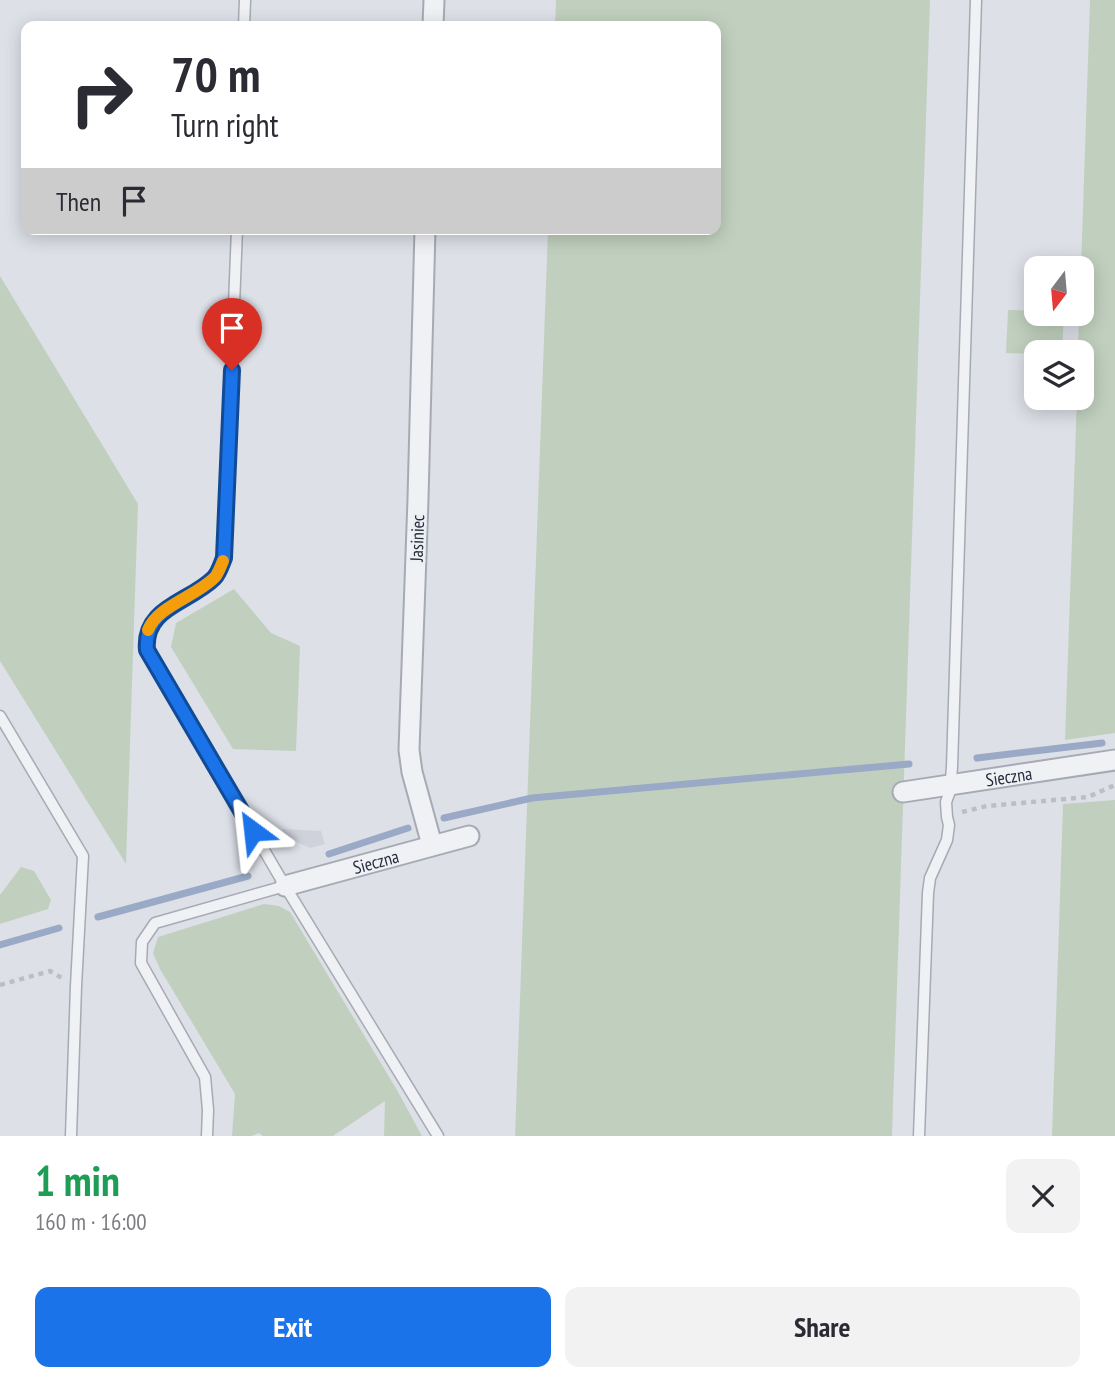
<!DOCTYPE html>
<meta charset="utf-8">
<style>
:root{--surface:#fff;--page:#f2f2f3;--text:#2b2b33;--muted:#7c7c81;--accent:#1a73e8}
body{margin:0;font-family:"PT Sans Narrow",sans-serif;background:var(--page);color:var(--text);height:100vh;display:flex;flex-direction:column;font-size:26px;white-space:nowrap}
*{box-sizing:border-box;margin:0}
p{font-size:23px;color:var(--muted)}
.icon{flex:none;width:38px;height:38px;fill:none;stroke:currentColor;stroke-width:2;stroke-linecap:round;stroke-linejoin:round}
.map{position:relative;height:1136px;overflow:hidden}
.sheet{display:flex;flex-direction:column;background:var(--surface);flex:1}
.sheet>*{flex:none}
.guide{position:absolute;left:21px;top:21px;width:700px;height:214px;border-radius:14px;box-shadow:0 4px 18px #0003;background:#fff;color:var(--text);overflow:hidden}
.needle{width:46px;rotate:196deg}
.tools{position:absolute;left:1024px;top:256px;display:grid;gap:14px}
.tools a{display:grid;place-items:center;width:70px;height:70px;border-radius:14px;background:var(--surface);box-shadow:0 4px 18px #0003;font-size:35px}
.pin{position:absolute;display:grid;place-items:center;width:60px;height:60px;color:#fff;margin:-72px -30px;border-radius:50% 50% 50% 0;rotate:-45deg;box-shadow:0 0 7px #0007}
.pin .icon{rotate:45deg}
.me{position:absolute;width:77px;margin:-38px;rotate:330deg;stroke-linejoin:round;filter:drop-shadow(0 0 5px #0008)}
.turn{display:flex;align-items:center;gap:24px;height:147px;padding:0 35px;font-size:32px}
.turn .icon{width:91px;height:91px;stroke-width:2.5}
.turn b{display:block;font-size:49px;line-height:60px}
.then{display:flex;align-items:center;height:66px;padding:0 35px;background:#0003;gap:14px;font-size:26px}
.round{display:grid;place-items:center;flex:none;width:74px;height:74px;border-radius:14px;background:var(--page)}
.overview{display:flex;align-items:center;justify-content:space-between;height:119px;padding:0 35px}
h1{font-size:42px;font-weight:600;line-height:52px;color:#1e9e55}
.cta{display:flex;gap:14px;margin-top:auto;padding:14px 35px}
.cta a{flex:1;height:80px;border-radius:14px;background:var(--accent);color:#fff;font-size:28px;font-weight:600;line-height:80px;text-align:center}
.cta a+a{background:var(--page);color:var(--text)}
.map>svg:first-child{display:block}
</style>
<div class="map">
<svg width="1115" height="1136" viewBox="0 0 1115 1136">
<rect width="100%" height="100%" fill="#dde0e7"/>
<path fill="#cfd2db" d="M 281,829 L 321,831 L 325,844 L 310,848 L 286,837 Z"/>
<g fill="#c1d0be">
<path d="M 556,0 L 930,0 L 892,1136 L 515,1136 L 548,229 L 716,229 L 716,26 L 555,26 Z"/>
<path d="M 1090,0 L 1115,0 L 1115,733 L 1065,740 L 1077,397 L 1082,397 L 1082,352 L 1078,352 L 1079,313 L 1082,313 L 1081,268 Z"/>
<path d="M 0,276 L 138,504 L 126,864 L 0,661 Z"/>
<path d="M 1008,310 L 1036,311 L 1036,313 L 1064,313 L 1062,352 L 1036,352 L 1036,354 L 1006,353 Z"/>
<path d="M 234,589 L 271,633 L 300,646 L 296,751 L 233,749 L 171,647 L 176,623 Z"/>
<path d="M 1115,800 L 1115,1136 L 1052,1136 L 1063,804 Z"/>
<path d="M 21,867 L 34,871 L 51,900 L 48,909 L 0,924 L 0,895 Z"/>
<path d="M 264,904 L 279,906 L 290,912 L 397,1090 L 422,1136 L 384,1136 L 385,1101 L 333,1136 L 263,1136 L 259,1133 L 251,1136 L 232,1136 L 235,1094 L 160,969 L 153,953 L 158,937 Z"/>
</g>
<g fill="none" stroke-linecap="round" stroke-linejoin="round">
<g stroke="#99a9c6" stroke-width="7">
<path d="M 977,758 L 1102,743"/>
<path d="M 444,818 L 532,798 L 909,764"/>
<path d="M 329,854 L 408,828"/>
<path d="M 98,917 L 248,876"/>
<path d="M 0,945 L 59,928"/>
</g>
<defs>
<g id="lane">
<path d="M 244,26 L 245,0"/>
<path d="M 237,229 L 224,558 C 221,565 219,573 214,578 C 188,603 143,607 147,650 L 285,886 L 438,1136"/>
<path d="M 0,716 L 83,856 L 76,986 L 71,1136"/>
<path d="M 207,1136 L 208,1110 L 205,1077 L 141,963 L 142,942 L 155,923 L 285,886"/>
<path d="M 919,1136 L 928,893 L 930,878 L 947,840 L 949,825 L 947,817 L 946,802 L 950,791 L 952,767 L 976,0"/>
</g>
<g id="street">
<path d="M 433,26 L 434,0"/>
<path d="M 425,229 L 418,499 L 409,750 L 412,772 L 432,845"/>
<path id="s1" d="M 903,792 L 1115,760"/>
<path id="s2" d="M 285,886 L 469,836"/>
</g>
</defs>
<use href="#lane" stroke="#a6aab4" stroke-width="13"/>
<use href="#street" stroke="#a6aab4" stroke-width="23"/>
<g stroke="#bcbec5" stroke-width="4.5" stroke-dasharray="5 5" stroke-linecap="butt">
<path d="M 962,812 L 987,806 L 1088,797 L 1115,785"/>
<path d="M 0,985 L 50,971 L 62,978"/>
</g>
<use href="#lane" stroke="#f0f1f5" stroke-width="10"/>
<use href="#street" stroke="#f0f1f5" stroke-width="19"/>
</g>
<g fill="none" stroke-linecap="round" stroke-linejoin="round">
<defs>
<path id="route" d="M 232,370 L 224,558 C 221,565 219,573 214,578 C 189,603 143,607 147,650 L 253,831"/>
</defs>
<use href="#route" stroke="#114b97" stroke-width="18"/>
<use href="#route" stroke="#1a73e8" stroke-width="12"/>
<path stroke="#f59e0b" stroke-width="12" d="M 148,630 C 158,605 198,596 216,576 C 219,571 221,566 223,561"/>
</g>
<g text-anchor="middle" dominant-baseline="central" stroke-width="5" stroke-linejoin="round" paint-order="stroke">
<g font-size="18" fill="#272c3d" stroke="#eceff4">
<text transform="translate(417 538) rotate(-88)">Jasiniec</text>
<text stroke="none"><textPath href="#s1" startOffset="107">Sieczna</textPath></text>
<text stroke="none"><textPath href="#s2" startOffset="94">Sieczna</textPath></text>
</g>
</g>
</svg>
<div class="tools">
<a><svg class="needle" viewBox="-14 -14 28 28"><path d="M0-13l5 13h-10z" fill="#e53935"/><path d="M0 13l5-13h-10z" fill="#7c7c81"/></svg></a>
<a><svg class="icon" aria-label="layers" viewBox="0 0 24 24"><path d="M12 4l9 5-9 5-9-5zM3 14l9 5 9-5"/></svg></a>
</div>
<div class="pin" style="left:232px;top:370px;background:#d93025"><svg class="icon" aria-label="arrive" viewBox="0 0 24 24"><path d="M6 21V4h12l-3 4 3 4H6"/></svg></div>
<svg class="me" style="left:253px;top:831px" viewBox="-20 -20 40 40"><path d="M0-17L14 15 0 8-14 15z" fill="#1a73e8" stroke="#fff" stroke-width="4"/></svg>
<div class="guide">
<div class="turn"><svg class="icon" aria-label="right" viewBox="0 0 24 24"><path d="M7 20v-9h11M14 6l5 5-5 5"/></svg><div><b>70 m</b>Turn right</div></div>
<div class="then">Then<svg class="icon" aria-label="arrive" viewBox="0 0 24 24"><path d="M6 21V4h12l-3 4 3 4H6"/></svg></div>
</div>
</div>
<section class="sheet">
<div class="overview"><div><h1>1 min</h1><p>160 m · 16:00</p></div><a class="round"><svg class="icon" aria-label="close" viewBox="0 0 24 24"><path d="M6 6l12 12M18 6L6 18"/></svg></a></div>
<div class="cta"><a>Exit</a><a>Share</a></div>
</section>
